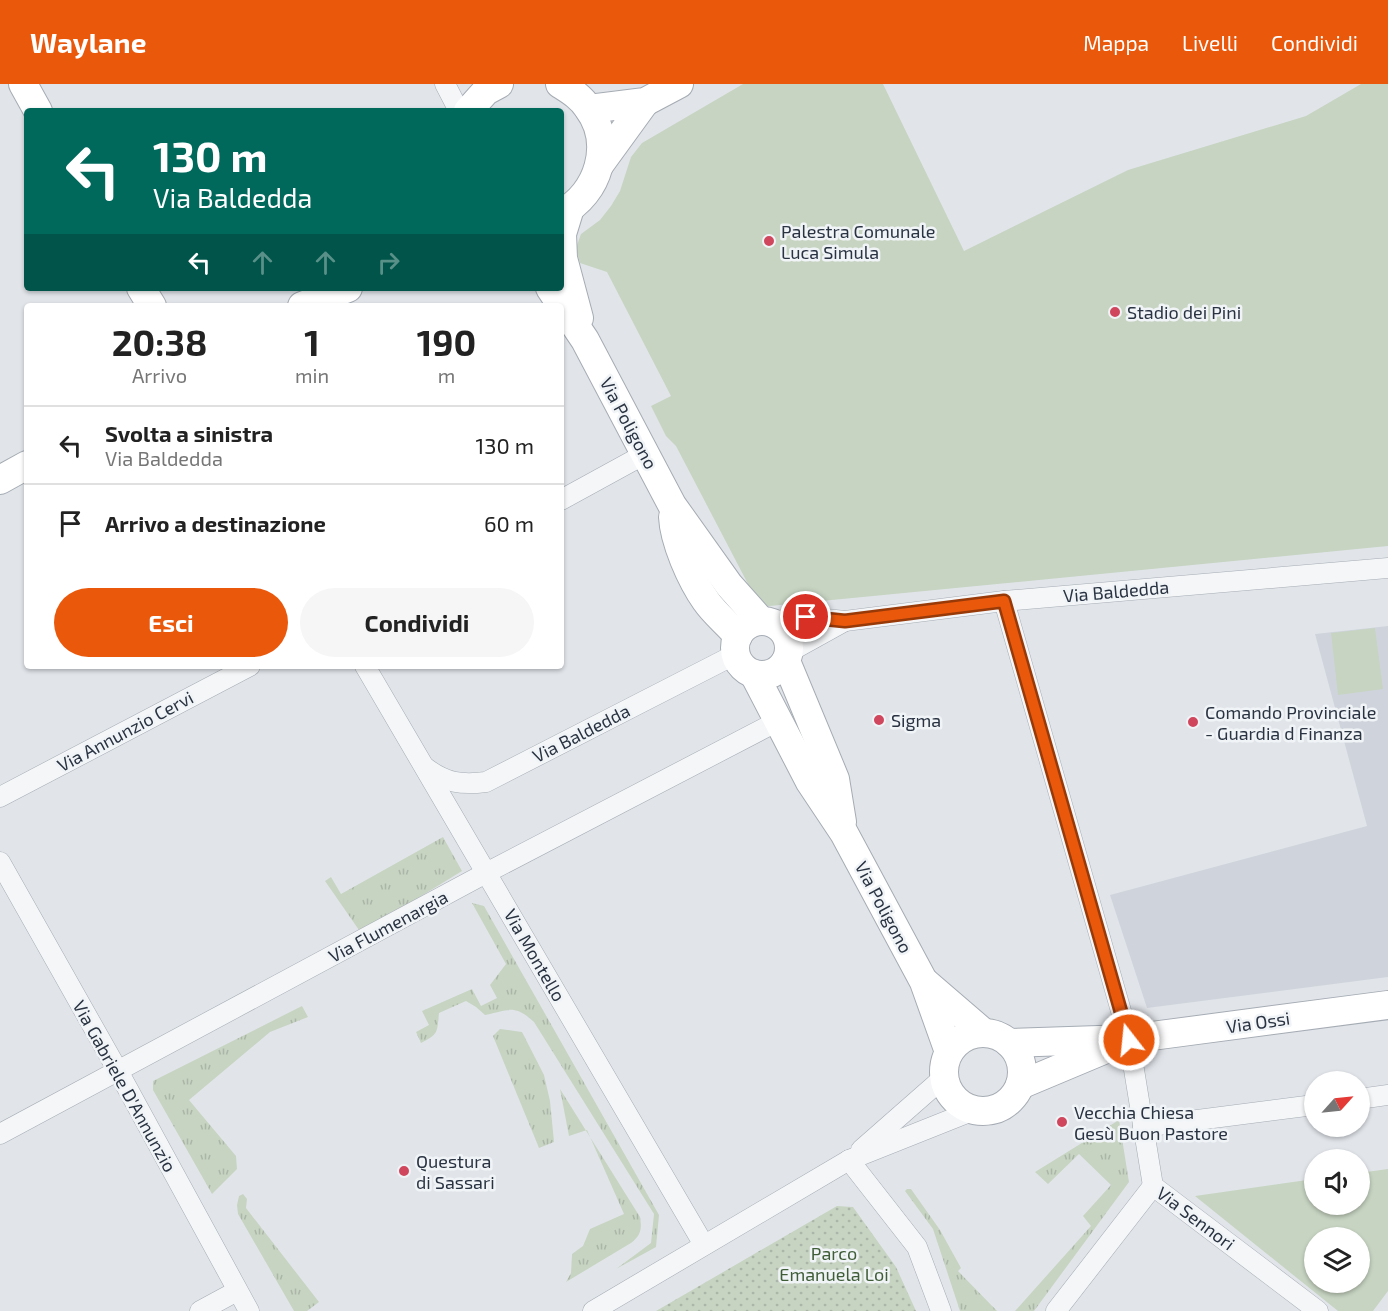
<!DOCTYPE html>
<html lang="it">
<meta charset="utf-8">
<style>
:root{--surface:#fff;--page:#f6f6f6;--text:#222;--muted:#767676;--line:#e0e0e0;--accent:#ea580c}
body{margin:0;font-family:"Exo 2",sans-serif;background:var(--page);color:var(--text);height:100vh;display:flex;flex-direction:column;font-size:22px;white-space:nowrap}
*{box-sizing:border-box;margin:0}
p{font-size:20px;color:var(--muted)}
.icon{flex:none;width:33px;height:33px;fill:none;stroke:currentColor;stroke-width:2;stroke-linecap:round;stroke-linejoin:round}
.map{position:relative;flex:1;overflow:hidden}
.sheet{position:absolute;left:24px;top:219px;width:540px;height:366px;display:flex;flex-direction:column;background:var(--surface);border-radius:6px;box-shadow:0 2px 4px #0004}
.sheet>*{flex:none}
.top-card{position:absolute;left:24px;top:24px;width:540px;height:183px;border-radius:6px;box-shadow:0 2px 4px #0004;background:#00695c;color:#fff;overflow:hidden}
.needle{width:39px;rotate:63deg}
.controls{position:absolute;left:1304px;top:987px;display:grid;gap:12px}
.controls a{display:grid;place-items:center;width:66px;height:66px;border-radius:50%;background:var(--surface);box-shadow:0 2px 4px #0004;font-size:30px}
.pin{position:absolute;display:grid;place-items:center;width:51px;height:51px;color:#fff;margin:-26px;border:3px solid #fff;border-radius:50%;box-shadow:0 2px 6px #0007}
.me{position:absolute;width:66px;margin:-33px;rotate:344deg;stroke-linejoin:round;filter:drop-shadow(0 0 4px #0008)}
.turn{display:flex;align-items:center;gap:21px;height:126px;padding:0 30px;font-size:27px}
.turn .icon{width:78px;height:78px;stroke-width:2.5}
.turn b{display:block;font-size:42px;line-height:51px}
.lanes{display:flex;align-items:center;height:57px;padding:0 30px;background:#0003;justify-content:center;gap:30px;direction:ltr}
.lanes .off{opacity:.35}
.eta{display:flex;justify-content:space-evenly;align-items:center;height:102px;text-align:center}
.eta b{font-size:36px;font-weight:700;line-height:42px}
.cta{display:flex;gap:12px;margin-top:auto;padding:12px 30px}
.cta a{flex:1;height:69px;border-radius:36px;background:var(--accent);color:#fff;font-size:24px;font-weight:700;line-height:69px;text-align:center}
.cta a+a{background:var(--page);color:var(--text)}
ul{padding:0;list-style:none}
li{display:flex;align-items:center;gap:18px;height:78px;padding:0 30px;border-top:2px solid var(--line)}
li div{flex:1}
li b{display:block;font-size:22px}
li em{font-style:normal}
header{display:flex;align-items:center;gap:36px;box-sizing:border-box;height:84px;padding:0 30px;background:var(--accent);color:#fff}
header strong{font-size:28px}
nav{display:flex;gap:33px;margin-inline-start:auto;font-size:21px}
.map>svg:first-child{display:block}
</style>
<header>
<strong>Waylane</strong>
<nav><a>Mappa</a><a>Livelli</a><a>Condividi</a></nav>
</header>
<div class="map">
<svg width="1388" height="1227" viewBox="0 0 1388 1227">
<defs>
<pattern id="grass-tufts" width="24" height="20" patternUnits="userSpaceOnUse" patternTransform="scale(1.5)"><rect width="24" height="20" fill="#c7d4c2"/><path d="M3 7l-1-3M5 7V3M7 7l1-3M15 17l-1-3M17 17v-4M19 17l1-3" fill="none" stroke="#abb6a8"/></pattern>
<pattern id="park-dots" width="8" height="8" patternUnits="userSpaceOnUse" patternTransform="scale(1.5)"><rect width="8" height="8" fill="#c7d4c2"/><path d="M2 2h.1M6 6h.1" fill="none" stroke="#abb6a8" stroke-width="1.8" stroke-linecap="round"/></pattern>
</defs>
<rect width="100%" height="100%" fill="#e1e5ea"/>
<path fill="#cfd4dc" d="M 1388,542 L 1388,893 L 1147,924 L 1110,811 L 1367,742 L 1315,550 Z"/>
<g fill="url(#grass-tufts)">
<path d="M 443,753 L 462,787 L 361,849 L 325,797 L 331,793 L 341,810 Z"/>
<path d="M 472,819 L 484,822 L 659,1131 L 656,1163 L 616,1185 L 651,1159 L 654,1130 L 534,938 C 514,920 509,926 485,931 L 476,923 L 466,917 L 439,929 C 437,948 439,950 421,959 L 416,948 L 429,941 L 422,927 L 472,905 L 481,922 L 497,914 L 490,901 L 506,880 Z"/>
<path d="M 302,922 L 308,933 L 270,948 L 189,1016 L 236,1072 L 237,1085 L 212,1110 L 153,1006 L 153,997 Z"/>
<path d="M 500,945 L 522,948 L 544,991 L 550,1017 L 554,1058 L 539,1064 L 493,952 Z"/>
<path d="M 560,1005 L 640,1133 C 642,1145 641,1151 631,1159 L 566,1198 L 571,1189 L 572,1170 L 583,1162 L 590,1145 L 624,1130 L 587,1046 L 569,1052 Z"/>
<path d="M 1119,1036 L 1129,1098 L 1034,1227 L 1015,1227 L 1091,1142 L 1083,1132 L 1111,1101 L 1079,1070 L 1048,1100 L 1035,1088 Z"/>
<path d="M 907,1105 L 911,1105 L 940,1146 L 961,1184 L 958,1187 L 997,1227 L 960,1227 L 933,1145 L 905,1107 Z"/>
<path d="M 243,1110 L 247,1115 L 246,1124 L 319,1218 L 307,1227 L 294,1227 L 238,1130 L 237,1121 L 239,1112 Z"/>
</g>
<path fill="url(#park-dots)" d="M 837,1122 L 853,1123 L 896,1183 L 916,1227 L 656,1227 Z"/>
<g fill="#c7d4c2" fill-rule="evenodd">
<path d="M 743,0 L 883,0 L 964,167 L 1128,86 L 1306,32 L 1361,0 L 1388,0 L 1388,462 L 760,523 L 676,362 L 666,352 L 651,322 L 671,312 L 607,188 L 580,179 L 576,164 L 581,150 L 600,136 L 611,122 L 620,107 L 631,73 L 642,59 Z"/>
<path d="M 1375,544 L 1383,605 L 1338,611 L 1331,549 Z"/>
<path d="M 1388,1085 L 1388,1207 L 1373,1227 L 1338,1227 L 1195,1112 L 1314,1095 L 1314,1120 L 1359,1120 L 1359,1089 ZM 1314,1154 L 1359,1154 L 1359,1198 L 1314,1198 Z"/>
</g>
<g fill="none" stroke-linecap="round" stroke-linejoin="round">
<defs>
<g id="street">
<path d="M 445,0 L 459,27"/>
<path d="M 561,416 L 645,370"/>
<path d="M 1004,517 L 1129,955 L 1153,1102 L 1318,1227"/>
<path d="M 770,538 L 806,533 L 845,537 L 1004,517 L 1388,484"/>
<path d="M 789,568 L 845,537"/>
<path d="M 365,582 L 704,1161"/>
<path d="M 426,684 C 446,699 461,701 486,698 L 736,570"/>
<path d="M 0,713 L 250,582"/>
<path d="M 0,778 L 118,987 L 249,1227"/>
<path d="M 1359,1015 L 1388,1011"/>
<path d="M 1143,1043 L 1314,1021"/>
<path d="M 0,1050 L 486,789 L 778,637"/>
<path d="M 861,1066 L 943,994"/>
<path d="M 849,1076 L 917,1163 L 941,1227"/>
<path d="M 200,1227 L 237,1207"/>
<path d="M 593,1227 L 849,1076 L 972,1027"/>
<path d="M 1056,1227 L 1153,1102"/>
</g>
<g id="secondary">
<path d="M 23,0 L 38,27"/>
<path d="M 560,0 C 571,7 581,13 588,24 C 614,59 599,110 561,129"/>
<path d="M 589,25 L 645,18 L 679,0"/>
<path d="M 468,27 L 486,7 L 499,0"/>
<path d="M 600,80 L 645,18"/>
<path d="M 570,124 L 562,150 L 563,174 L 579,234"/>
<path d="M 141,204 L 152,222"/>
<path d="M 550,204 L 585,256 L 672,421 L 729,501 L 761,537"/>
<path d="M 302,222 L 348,204"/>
<path d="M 0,396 L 27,381"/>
<path d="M 673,433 C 674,457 691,496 706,517 C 714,529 728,540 738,552"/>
<circle cx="762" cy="564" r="27"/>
<path d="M 786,577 L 835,695 L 842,738"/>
<path d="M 754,590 L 810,698 L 844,749 L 924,898 L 949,968"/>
<path d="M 926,899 L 984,949"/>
<circle cx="983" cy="988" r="39"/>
<path d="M 1009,959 L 1129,955 L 1388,921"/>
<path d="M 1020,1001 L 1113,962"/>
</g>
</defs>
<use href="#street" stroke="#a6acb4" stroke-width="21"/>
<use href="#secondary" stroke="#a6acb4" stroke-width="30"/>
<use href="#street" stroke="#f4f6f8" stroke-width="20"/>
<use href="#secondary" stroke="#fff" stroke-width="28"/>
</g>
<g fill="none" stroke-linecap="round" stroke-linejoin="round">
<defs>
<path id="route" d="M 806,533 L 845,537 L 1004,517 L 1129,956"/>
</defs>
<use href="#route" stroke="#983908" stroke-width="15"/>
<use href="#route" stroke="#ea580c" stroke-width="10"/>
</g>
<g fill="#cf465d" stroke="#f1f4f7" stroke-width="2">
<circle cx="769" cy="157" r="6"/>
<circle cx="1115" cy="228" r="6"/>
<circle cx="879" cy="636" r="6"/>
<circle cx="1193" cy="638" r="6"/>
<circle cx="1062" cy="1038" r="6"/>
<circle cx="404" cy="1087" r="6"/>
</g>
<g text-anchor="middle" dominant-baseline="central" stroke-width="5" stroke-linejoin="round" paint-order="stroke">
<g font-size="18" fill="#293342" stroke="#f1f4f7" text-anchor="start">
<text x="781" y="147">Palestra Comunale<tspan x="781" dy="21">Luca Simula</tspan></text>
<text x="1127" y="228">Stadio dei Pini</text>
<text x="1205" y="628">Comando Provinciale<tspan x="1205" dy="21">- Guardia d Finanza</tspan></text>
<text x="891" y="636">Sigma</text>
<text x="1074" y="1028">Vecchia Chiesa<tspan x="1074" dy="21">Gesù Buon Pastore</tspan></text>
<text x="416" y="1077">Questura<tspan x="416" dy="21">di Sassari</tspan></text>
</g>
<g font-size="18" fill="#293342" stroke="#f1f4f7">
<text transform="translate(629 339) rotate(62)">Via Poligono</text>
<text transform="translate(1116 507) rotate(-5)">Via Baldedda</text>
<text transform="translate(125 647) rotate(-28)">Via Annunzio Cervi</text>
<text transform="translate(581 649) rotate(-27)">Via Baldedda</text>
<text transform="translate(884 823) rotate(62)">Via Poligono</text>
<text transform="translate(388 842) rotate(-28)">Via Flumenargia</text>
<text transform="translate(535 871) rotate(60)">Via Montello</text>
<text transform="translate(1258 938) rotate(-8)">Via Ossi</text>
<text transform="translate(125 1002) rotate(61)">Via Gabriele D'Annunzio</text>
<text transform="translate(1196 1134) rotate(37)">Via Sennori</text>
</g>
<g font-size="18" fill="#3f5e37" stroke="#f1f4f7">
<text x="834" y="1169">Parco<tspan x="834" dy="21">Emanuela Loi</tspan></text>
</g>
</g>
</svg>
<div class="controls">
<a><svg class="needle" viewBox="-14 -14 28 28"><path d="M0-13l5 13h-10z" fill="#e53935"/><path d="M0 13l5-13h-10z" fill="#767676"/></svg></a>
<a><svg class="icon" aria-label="sound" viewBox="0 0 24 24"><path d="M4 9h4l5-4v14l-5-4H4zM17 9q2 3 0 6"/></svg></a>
<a><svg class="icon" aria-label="layers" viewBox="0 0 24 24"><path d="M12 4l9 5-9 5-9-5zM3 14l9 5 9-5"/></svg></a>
</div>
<div class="pin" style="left:806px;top:533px;background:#d93025"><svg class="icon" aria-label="arrive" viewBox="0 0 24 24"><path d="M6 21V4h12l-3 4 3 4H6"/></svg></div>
<svg class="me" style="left:1129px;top:956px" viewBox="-20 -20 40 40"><circle r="17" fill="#ea580c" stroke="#fff" stroke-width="3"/><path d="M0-11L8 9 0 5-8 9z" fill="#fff"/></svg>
<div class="top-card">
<div class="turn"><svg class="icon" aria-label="left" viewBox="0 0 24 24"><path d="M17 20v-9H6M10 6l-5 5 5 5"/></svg><div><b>130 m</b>Via Baldedda</div></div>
<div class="lanes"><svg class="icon" aria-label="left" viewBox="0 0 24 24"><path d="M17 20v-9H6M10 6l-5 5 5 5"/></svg><svg class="icon off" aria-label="ahead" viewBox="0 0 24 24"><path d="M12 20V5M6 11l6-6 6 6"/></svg><svg class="icon off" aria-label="ahead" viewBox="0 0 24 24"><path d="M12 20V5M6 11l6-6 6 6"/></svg><svg class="icon off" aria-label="right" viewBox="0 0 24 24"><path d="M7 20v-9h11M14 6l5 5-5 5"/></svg></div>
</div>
<section class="sheet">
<div class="eta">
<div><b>20:38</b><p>Arrivo</p></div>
<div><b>1</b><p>min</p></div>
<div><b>190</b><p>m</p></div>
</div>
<ul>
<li><svg class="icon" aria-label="left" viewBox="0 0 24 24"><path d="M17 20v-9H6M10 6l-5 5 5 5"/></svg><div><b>Svolta a sinistra</b><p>Via Baldedda</p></div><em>130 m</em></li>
<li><svg class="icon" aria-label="arrive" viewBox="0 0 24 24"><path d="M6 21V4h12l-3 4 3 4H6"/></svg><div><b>Arrivo a destinazione</b></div><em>60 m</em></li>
</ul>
<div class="cta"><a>Esci</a><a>Condividi</a></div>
</section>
</div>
